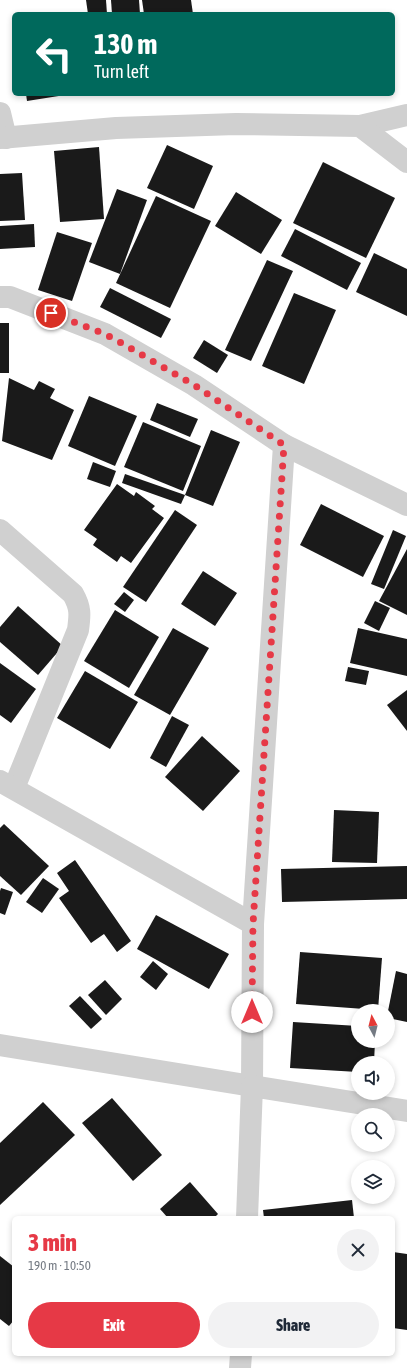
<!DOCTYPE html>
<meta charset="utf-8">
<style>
:root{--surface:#fff;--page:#f2f2f3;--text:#1f2937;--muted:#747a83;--accent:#e63946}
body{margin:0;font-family:"Asap Condensed",sans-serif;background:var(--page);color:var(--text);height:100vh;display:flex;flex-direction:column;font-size:15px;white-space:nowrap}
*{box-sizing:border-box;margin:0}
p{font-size:13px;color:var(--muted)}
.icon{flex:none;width:22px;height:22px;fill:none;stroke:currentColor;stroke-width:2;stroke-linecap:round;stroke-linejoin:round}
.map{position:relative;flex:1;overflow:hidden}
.sheet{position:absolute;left:12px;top:1216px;width:383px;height:140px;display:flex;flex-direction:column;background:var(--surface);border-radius:6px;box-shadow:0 2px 6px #0003}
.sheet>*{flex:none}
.banner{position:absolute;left:12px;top:12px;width:383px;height:84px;border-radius:6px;box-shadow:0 2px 6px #0003;background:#00695c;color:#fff;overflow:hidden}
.needle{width:26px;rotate:353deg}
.fabs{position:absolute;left:351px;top:1004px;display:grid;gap:8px}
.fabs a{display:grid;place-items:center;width:44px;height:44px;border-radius:50%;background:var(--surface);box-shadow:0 2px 6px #0003;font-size:20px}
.pin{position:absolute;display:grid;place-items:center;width:34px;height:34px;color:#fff;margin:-17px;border:2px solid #fff;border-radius:50%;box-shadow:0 1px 4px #0007}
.me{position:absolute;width:44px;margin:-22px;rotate:0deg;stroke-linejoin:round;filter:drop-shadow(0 0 3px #0008)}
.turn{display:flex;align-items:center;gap:14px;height:84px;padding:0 16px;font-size:18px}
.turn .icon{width:52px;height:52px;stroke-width:2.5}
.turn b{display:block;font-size:28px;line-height:34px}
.round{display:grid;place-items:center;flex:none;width:42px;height:42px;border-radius:21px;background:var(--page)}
.head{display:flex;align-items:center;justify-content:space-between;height:68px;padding:0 16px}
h1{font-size:24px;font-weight:800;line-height:30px;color:var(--accent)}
.primary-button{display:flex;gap:8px;margin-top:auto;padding:8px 16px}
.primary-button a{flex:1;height:46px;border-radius:24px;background:var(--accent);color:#fff;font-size:16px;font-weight:800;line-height:46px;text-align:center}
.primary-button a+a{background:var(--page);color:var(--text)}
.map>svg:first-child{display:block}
</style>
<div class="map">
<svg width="407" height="1368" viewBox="0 0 407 1368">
<rect width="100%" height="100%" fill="#fff"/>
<g fill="#1a1a1a">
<path d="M 86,0 L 106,0 L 107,14 L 88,14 Z"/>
<path d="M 111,0 L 139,0 L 140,14 L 112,14 Z"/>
<path d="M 142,0 L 191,0 L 193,14 L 144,14 Z"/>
<path d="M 26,94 L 65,94 L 65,95 L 27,101 Z"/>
<path d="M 167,145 L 213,166 L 194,209 L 147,188 Z"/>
<path d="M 99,147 L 104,219 L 60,222 L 54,151 Z"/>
<path d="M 323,162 L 395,198 L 366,258 L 293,223 Z"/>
<path d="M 22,173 L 25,220 L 0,221 L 0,174 Z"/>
<path d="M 117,189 L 147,200 L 120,274 L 89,262 Z"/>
<path d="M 236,192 L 282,220 L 261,254 L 215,226 Z"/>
<path d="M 156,196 L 211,221 L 170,308 L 116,283 Z"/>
<path d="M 34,224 L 35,247 L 0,249 L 0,226 Z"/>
<path d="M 295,229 L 361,263 L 347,290 L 281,256 Z"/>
<path d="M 57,232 L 92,243 L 72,301 L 38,290 Z"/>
<path d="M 374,253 L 407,269 L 407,316 L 356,292 Z"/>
<path d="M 267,260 L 293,271 L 251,361 L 225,350 Z"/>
<path d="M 110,288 L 171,319 L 161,338 L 100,307 Z"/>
<path d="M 294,293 L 336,310 L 304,384 L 262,366 Z"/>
<rect x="0" y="323" width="9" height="50"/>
<path d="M 204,340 L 228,355 L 217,373 L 193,358 Z"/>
<path d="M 9,378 L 34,390 L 39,381 L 55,389 L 50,398 L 74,410 L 52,460 L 2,441 Z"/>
<path d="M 89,396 L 137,416 L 115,466 L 68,446 Z"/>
<path d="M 157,403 L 198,419 L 190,437 L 150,420 Z"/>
<path d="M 143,422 L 201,446 L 183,491 L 124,467 Z"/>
<path d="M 211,430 L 240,442 L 213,506 L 185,495 Z"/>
<path d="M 93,462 L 116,471 L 110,487 L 87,479 Z"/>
<path d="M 125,474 L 185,495 L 181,504 L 122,483 Z"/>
<path d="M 117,484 L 134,496 L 136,492 L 155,506 L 152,509 L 164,518 L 131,563 L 121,556 L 117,562 L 93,545 L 97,539 L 84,530 Z"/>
<path d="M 321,504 L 384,536 L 363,577 L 300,545 Z"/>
<path d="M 175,510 L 197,525 L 146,602 L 123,587 Z"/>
<path d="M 393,530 L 406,536 L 384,589 L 371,584 Z"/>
<path d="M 407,549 L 407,615 L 379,601 Z"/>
<path d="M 203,571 L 237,593 L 215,626 L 181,604 Z"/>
<path d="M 124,592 L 134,600 L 125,612 L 114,604 Z"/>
<path d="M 375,601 L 390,608 L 379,631 L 364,623 Z"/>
<path d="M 18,606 L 63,646 L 38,675 L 0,642 L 0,627 Z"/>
<path d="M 115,610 L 159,637 L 129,688 L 84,661 Z"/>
<path d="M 173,628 L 209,648 L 170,715 L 134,695 Z"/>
<path d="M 358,628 L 407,639 L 407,676 L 350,663 Z"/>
<path d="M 0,663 L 36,689 L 11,723 L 0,715 Z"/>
<path d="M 348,667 L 369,671 L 366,685 L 345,681 Z"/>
<path d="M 85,671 L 138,702 L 110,749 L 57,718 Z"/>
<path d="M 407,690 L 407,731 L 387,705 Z"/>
<path d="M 172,716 L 189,725 L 166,767 L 150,758 Z"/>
<path d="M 202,736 L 240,771 L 203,811 L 165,777 Z"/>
<path d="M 334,810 L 379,812 L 377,863 L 332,862 Z"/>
<path d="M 4,824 L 49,866 L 21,895 L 0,876 L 0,828 Z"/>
<path d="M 75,860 L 131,941 L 117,952 L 104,934 L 91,943 L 59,898 L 69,891 L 57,873 Z"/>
<path d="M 407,866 L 407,899 L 282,902 L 281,869 Z"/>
<path d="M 43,878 L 59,889 L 42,913 L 26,902 Z"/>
<path d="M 1,888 L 13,892 L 5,915 L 0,913 L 0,891 Z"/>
<path d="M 156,915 L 229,954 L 209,989 L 137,949 Z"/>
<path d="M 300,952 L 382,958 L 378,1010 L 296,1004 Z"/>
<path d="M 153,961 L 168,974 L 156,990 L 140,977 Z"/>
<path d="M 396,971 L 407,974 L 407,1022 L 388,1018 L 388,1011 Z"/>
<path d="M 105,980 L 122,999 L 106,1015 L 88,995 Z"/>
<path d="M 80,996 L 102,1019 L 91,1029 L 69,1006 Z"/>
<path d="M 293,1022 L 358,1026 L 358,1041 L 375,1041 L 374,1063 L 358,1063 L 358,1072 L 290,1068 Z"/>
<path d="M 112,1098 L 162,1155 L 133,1181 L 82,1123 Z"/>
<path d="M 43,1102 L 75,1135 L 0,1205 L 0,1143 Z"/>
<path d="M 190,1182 L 218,1214 L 214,1218 L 168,1218 L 160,1209 Z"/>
<path d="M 352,1200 L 354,1218 L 264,1218 L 263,1210 Z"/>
<path d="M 393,1252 L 407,1254 L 407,1330 L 393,1328 Z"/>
<path d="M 0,1256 L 14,1267 L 14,1320 L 9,1326 L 0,1319 Z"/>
</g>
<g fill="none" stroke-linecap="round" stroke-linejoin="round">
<g stroke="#d0d0d0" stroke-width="22">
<path d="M 0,113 L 6,138"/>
<path d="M 360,126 L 407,115"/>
<path d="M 0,138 L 116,128 L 236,124 L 360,126 L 407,162"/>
<path d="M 0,297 L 10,297 L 105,334 L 194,385 L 284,445 L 253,924 L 252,1086 L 0,1045"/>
<path d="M 284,445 L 407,505"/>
<path d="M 0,530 L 73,594 C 81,608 80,615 78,630 L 14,788"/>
<path d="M 0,781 L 253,924"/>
<path d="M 247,1218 L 252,1086 L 407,1111"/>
<path d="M 240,1368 L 241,1354"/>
</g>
</g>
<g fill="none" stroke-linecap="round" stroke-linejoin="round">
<path stroke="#e63946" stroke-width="7" stroke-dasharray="0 12.6" d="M 51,313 L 105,334 L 118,341 L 194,385 L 284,445 L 253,924 L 252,1012"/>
</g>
</svg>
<div class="fabs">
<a><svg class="needle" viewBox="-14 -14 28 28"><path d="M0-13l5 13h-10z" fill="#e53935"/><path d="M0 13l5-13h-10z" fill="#747a83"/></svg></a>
<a><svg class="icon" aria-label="sound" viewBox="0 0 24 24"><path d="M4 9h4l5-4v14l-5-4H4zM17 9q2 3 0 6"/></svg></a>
<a><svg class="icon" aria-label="search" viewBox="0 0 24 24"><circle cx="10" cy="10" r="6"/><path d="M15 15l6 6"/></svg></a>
<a><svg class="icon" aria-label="layers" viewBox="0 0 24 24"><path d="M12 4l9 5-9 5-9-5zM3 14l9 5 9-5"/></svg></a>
</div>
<div class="pin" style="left:51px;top:313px;background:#d93025"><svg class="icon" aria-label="arrive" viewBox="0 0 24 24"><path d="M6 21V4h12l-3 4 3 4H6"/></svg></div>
<svg class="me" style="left:252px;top:1012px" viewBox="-20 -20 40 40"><circle r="19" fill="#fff"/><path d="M0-13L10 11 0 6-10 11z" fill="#e63946"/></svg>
<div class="banner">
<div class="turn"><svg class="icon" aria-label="left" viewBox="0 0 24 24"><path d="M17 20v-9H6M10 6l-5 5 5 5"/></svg><div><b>130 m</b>Turn left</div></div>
</div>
<section class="sheet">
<div class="head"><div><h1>3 min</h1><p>190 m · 10:50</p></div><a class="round"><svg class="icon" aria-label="close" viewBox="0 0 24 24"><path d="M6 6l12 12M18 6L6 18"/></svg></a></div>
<div class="primary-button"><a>Exit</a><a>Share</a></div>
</section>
</div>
